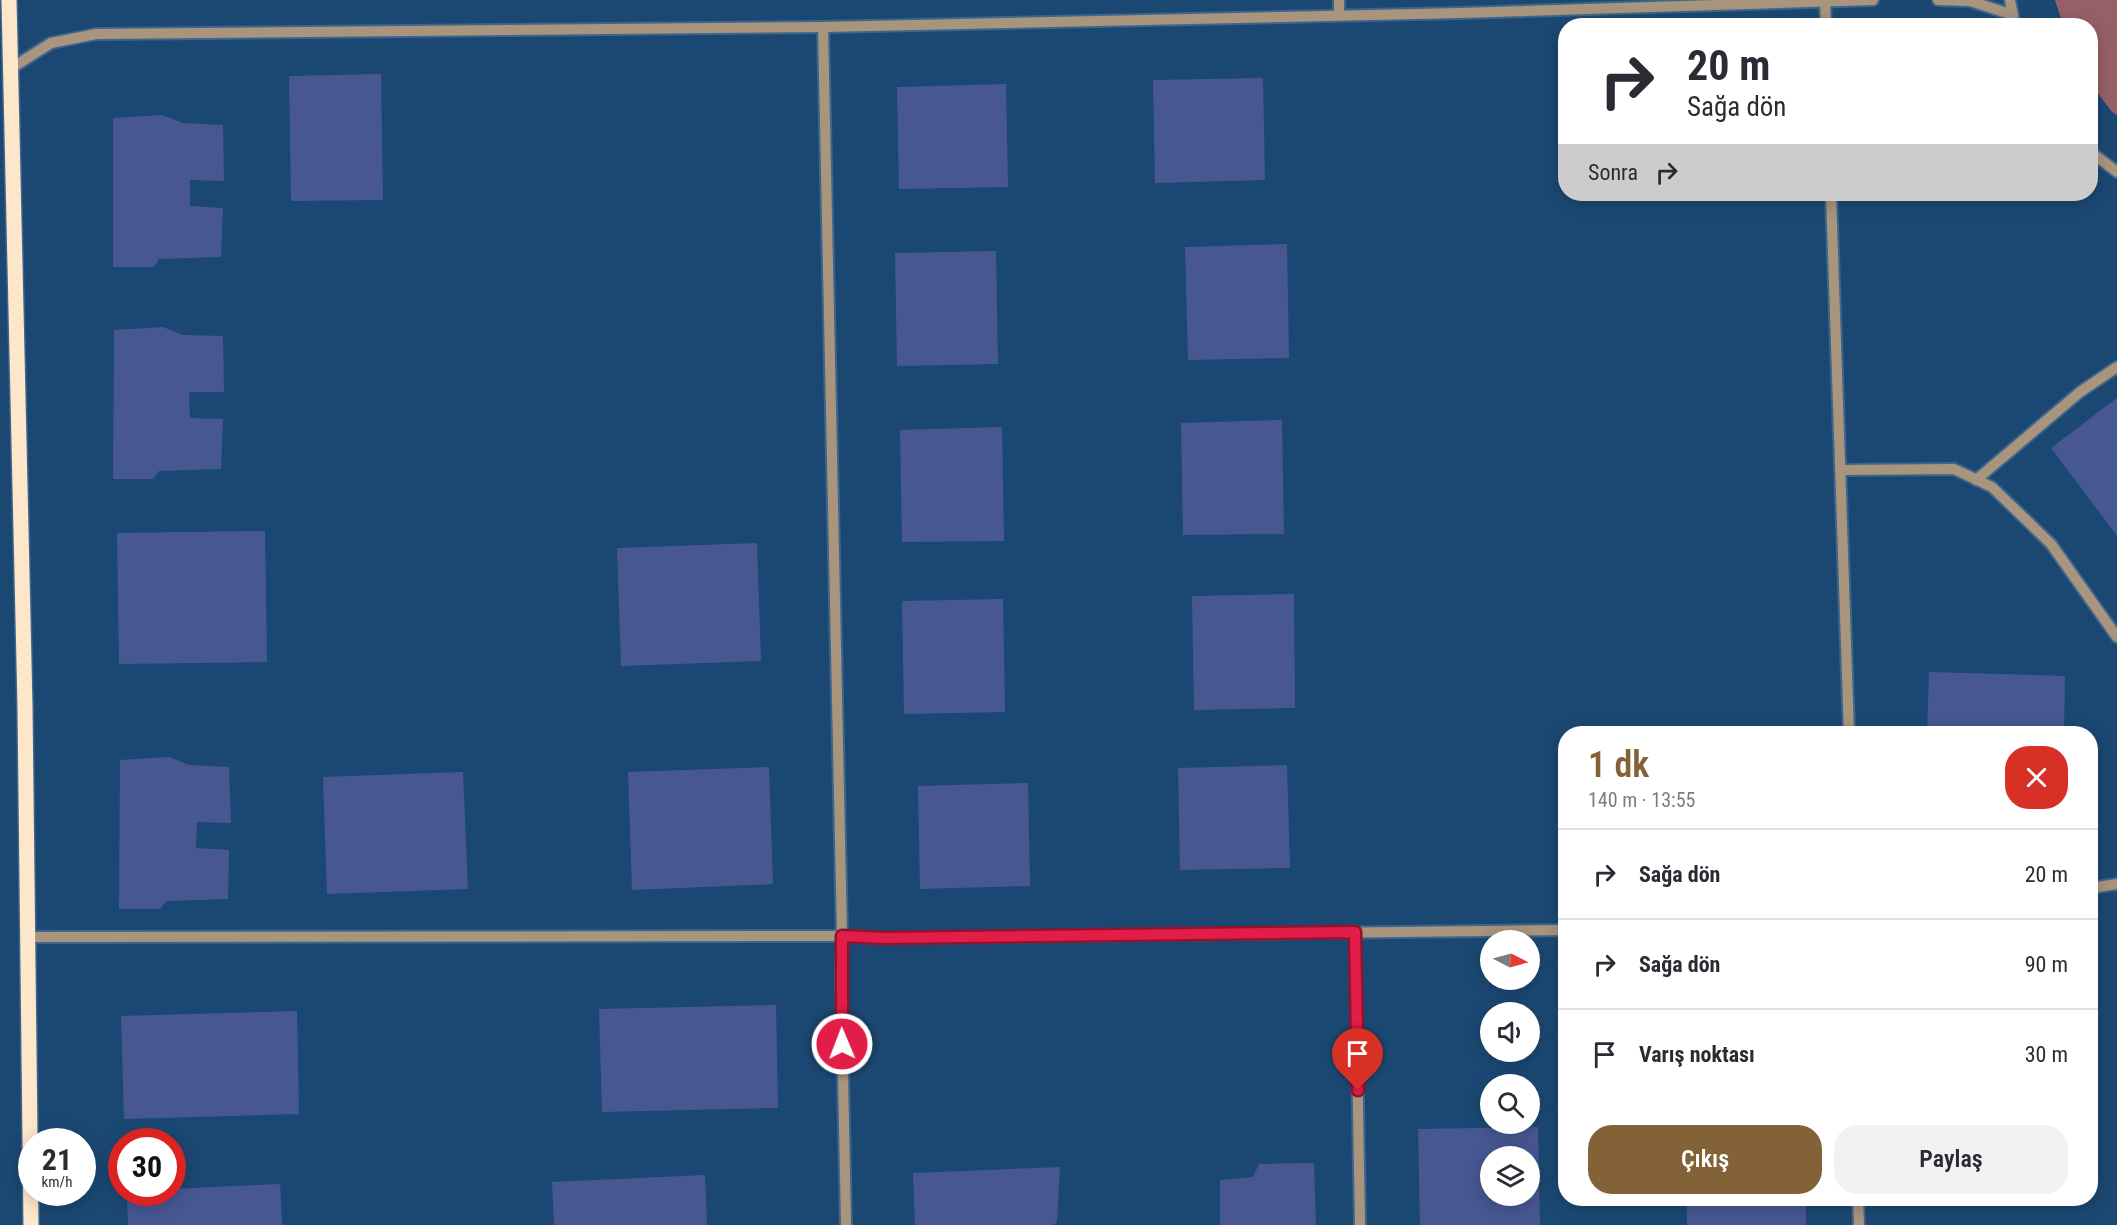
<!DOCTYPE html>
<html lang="tr">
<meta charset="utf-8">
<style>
:root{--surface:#fff;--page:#f2f2f3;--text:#2b2b33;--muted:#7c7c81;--line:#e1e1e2;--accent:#846238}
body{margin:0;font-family:"Roboto Condensed",sans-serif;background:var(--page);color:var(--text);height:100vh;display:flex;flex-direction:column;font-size:22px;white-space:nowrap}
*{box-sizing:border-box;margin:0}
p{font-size:20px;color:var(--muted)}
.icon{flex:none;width:33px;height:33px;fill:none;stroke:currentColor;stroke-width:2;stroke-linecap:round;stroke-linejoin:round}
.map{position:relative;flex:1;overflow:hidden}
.panel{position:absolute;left:1558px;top:726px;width:540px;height:480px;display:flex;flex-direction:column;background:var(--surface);border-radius:24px;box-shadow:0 3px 15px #0003}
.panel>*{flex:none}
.top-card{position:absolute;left:1558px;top:18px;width:540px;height:183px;border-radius:24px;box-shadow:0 3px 15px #0003;background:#fff;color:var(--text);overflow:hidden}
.needle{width:39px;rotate:96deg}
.buttons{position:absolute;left:1480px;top:930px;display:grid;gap:12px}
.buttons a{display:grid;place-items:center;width:60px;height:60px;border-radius:50%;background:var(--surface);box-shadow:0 3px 15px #0003;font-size:30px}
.speed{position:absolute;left:18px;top:1128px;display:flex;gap:12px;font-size:30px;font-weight:700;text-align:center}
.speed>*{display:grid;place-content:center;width:78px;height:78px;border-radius:50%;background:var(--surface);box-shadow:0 3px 15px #0003;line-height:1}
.speed small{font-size:15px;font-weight:400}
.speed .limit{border:9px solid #d22;background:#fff;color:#111}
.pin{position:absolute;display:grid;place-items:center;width:51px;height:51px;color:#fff;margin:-62px -26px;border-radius:50% 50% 50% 0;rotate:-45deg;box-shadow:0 0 6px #0007}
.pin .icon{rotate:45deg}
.me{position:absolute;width:66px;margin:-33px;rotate:359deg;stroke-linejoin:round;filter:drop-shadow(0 0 4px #0008)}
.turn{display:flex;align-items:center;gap:21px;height:126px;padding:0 30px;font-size:27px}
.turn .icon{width:78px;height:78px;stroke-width:2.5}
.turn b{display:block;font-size:42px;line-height:51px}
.then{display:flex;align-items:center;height:57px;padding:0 30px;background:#0003;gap:12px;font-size:22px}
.round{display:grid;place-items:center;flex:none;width:63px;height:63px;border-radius:24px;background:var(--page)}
.summary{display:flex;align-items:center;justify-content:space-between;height:102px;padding:0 30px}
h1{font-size:36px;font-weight:600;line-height:45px;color:var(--accent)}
.primary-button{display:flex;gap:12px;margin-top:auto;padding:12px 30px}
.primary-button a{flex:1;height:69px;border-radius:24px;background:var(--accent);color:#fff;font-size:24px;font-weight:600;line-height:69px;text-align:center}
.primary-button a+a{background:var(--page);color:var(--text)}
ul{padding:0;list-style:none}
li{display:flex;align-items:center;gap:18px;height:90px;padding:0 30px;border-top:2px solid var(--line)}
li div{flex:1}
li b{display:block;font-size:22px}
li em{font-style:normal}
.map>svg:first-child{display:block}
</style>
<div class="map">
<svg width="2117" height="1225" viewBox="0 0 2117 1225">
<rect width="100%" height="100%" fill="#1b4873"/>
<path fill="#976068" d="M 2055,0 L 2117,0 L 2117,115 L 2112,112 L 2091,84 L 2091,26 L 2063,25 Z"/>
<g fill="#475792" fill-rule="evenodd">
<path d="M 381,74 L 383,200 L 291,201 L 289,76 Z"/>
<path d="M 1263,78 L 1265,180 L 1155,183 L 1153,80 Z"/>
<path d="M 1006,84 L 1008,187 L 899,189 L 897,87 Z"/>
<path d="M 162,115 L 183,123 L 223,125 L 224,181 L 190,180 L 190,206 L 223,208 L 221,257 L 159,259 L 154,267 L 113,267 L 113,118 Z"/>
<path d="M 1287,244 L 1289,358 L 1188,360 L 1185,247 Z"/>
<path d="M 996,251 L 998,364 L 897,366 L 895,253 Z"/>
<path d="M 163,327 L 183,335 L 223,336 L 224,392 L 189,392 L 190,418 L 223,419 L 221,469 L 159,471 L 153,479 L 113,479 L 114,330 Z"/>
<path d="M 2117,398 L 2117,536 L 2051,448 Z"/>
<path d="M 1282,420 L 1284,534 L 1183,535 L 1181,423 Z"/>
<path d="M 1002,427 L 1004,541 L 902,542 L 900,430 Z"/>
<path d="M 265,531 L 267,662 L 119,664 L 117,533 Z"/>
<path d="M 757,543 L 761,661 L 621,666 L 617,548 Z"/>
<path d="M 1294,594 L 1295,708 L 1194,710 L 1192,596 Z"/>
<path d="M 1003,599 L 1005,712 L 904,714 L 902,601 Z"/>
<path d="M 1929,672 L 2065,676 L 2064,734 L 1927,734 Z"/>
<path d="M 169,757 L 189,765 L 229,767 L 231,823 L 197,822 L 196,848 L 229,850 L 228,899 L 166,901 L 160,909 L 119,909 L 120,760 Z"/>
<path d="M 1287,765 L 1290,868 L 1180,870 L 1178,768 Z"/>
<path d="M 769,767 L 773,884 L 632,890 L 628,772 Z"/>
<path d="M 463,772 L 468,889 L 327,894 L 323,777 Z"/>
<path d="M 1028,783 L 1030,886 L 920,889 L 918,786 Z"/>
<path d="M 776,1005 L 778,1108 L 602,1112 L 599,1009 Z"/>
<path d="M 297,1011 L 299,1114 L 124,1119 L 121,1016 Z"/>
<path d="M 1538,1127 L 1540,1225 L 1420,1225 L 1418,1129 ZM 1491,1156 L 1530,1156 L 1530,1196 L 1491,1196 Z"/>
<path d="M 1314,1163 L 1316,1225 L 1220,1225 L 1220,1180 L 1253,1177 L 1259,1164 Z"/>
<path d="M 1060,1167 L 1057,1222 L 1053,1225 L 915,1225 L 913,1173 Z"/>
<path d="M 705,1175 L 707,1225 L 554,1225 L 552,1182 Z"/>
<path d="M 280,1184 L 282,1225 L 128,1225 L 127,1192 L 172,1192 L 172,1189 Z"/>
<rect x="1687" y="1198" width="119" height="27"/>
</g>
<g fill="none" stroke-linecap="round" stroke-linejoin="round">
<defs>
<g id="minor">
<path d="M 1339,0 L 1339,15"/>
<path d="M 1938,0 L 1970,1 L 2013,15"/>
<path d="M 2010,0 L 2015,26"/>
<path d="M 1825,1 L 1826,26"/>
<path d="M 823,27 L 842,936 L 841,976 L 846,1225"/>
<path d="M 10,69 L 51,43 L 96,34 L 823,27 L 1460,13 L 1873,0"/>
<path d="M 2091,152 L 2117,172"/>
<path d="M 1831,194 L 1849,734"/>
<path d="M 1841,470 L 1954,469 L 1992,487 L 2051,544 L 2117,637"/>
<path d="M 1976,480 L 2080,392 L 2117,367"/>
<path d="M 2091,888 L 2117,884"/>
<path d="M 1355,932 L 1360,1225"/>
<path d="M 28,937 L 842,936 L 885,938 L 1566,930"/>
<path d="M 1858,1198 L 1859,1225"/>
</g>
<path id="major" d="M 9,0 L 25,707 L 31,1225"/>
</defs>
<use href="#minor" stroke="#3e668c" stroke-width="14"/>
<use href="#major" stroke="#3e668c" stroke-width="18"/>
<use href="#minor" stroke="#a9957e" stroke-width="10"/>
<use href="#major" stroke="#fee6ca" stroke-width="15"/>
</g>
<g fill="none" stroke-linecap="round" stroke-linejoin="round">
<defs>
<path id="route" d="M 842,1044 L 842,936 L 885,938 L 1355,932 L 1358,1090"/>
</defs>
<use href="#route" stroke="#92132f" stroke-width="15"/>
<use href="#route" stroke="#e11d48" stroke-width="10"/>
</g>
</svg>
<div class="buttons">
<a><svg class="needle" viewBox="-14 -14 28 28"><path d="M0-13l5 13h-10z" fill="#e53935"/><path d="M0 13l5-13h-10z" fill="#7c7c81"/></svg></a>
<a><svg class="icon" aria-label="sound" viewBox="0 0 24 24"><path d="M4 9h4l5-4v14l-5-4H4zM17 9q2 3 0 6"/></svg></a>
<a><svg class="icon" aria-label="search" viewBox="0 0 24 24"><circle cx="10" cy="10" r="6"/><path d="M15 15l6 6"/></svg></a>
<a><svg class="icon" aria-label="layers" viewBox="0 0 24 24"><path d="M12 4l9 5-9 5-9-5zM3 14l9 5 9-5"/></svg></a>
</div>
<div class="speed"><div>21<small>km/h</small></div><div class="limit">30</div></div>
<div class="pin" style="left:1358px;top:1090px;background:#d93025"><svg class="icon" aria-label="arrive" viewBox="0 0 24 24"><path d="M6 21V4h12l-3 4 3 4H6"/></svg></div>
<svg class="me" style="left:842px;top:1044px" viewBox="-20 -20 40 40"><circle r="17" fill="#e11d48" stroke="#fff" stroke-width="3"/><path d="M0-11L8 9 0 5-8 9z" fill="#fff"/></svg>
<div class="top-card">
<div class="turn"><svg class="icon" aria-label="right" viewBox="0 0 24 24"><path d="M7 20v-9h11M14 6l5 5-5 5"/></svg><div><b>20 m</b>Sağa dön</div></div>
<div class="then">Sonra<svg class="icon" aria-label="right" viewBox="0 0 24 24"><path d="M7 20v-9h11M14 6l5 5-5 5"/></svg></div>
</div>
<section class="panel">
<div class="summary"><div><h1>1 dk</h1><p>140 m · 13:55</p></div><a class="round" style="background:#d93025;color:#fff"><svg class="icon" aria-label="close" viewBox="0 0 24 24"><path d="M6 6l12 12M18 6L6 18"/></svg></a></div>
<ul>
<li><svg class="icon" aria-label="right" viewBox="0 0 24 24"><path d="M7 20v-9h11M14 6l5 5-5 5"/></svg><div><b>Sağa dön</b></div><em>20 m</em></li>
<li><svg class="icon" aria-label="right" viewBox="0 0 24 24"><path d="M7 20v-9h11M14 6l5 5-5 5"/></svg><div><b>Sağa dön</b></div><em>90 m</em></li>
<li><svg class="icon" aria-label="arrive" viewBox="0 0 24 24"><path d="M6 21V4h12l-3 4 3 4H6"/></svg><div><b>Varış noktası</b></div><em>30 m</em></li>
</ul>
<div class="primary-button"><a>Çıkış</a><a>Paylaş</a></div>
</section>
</div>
